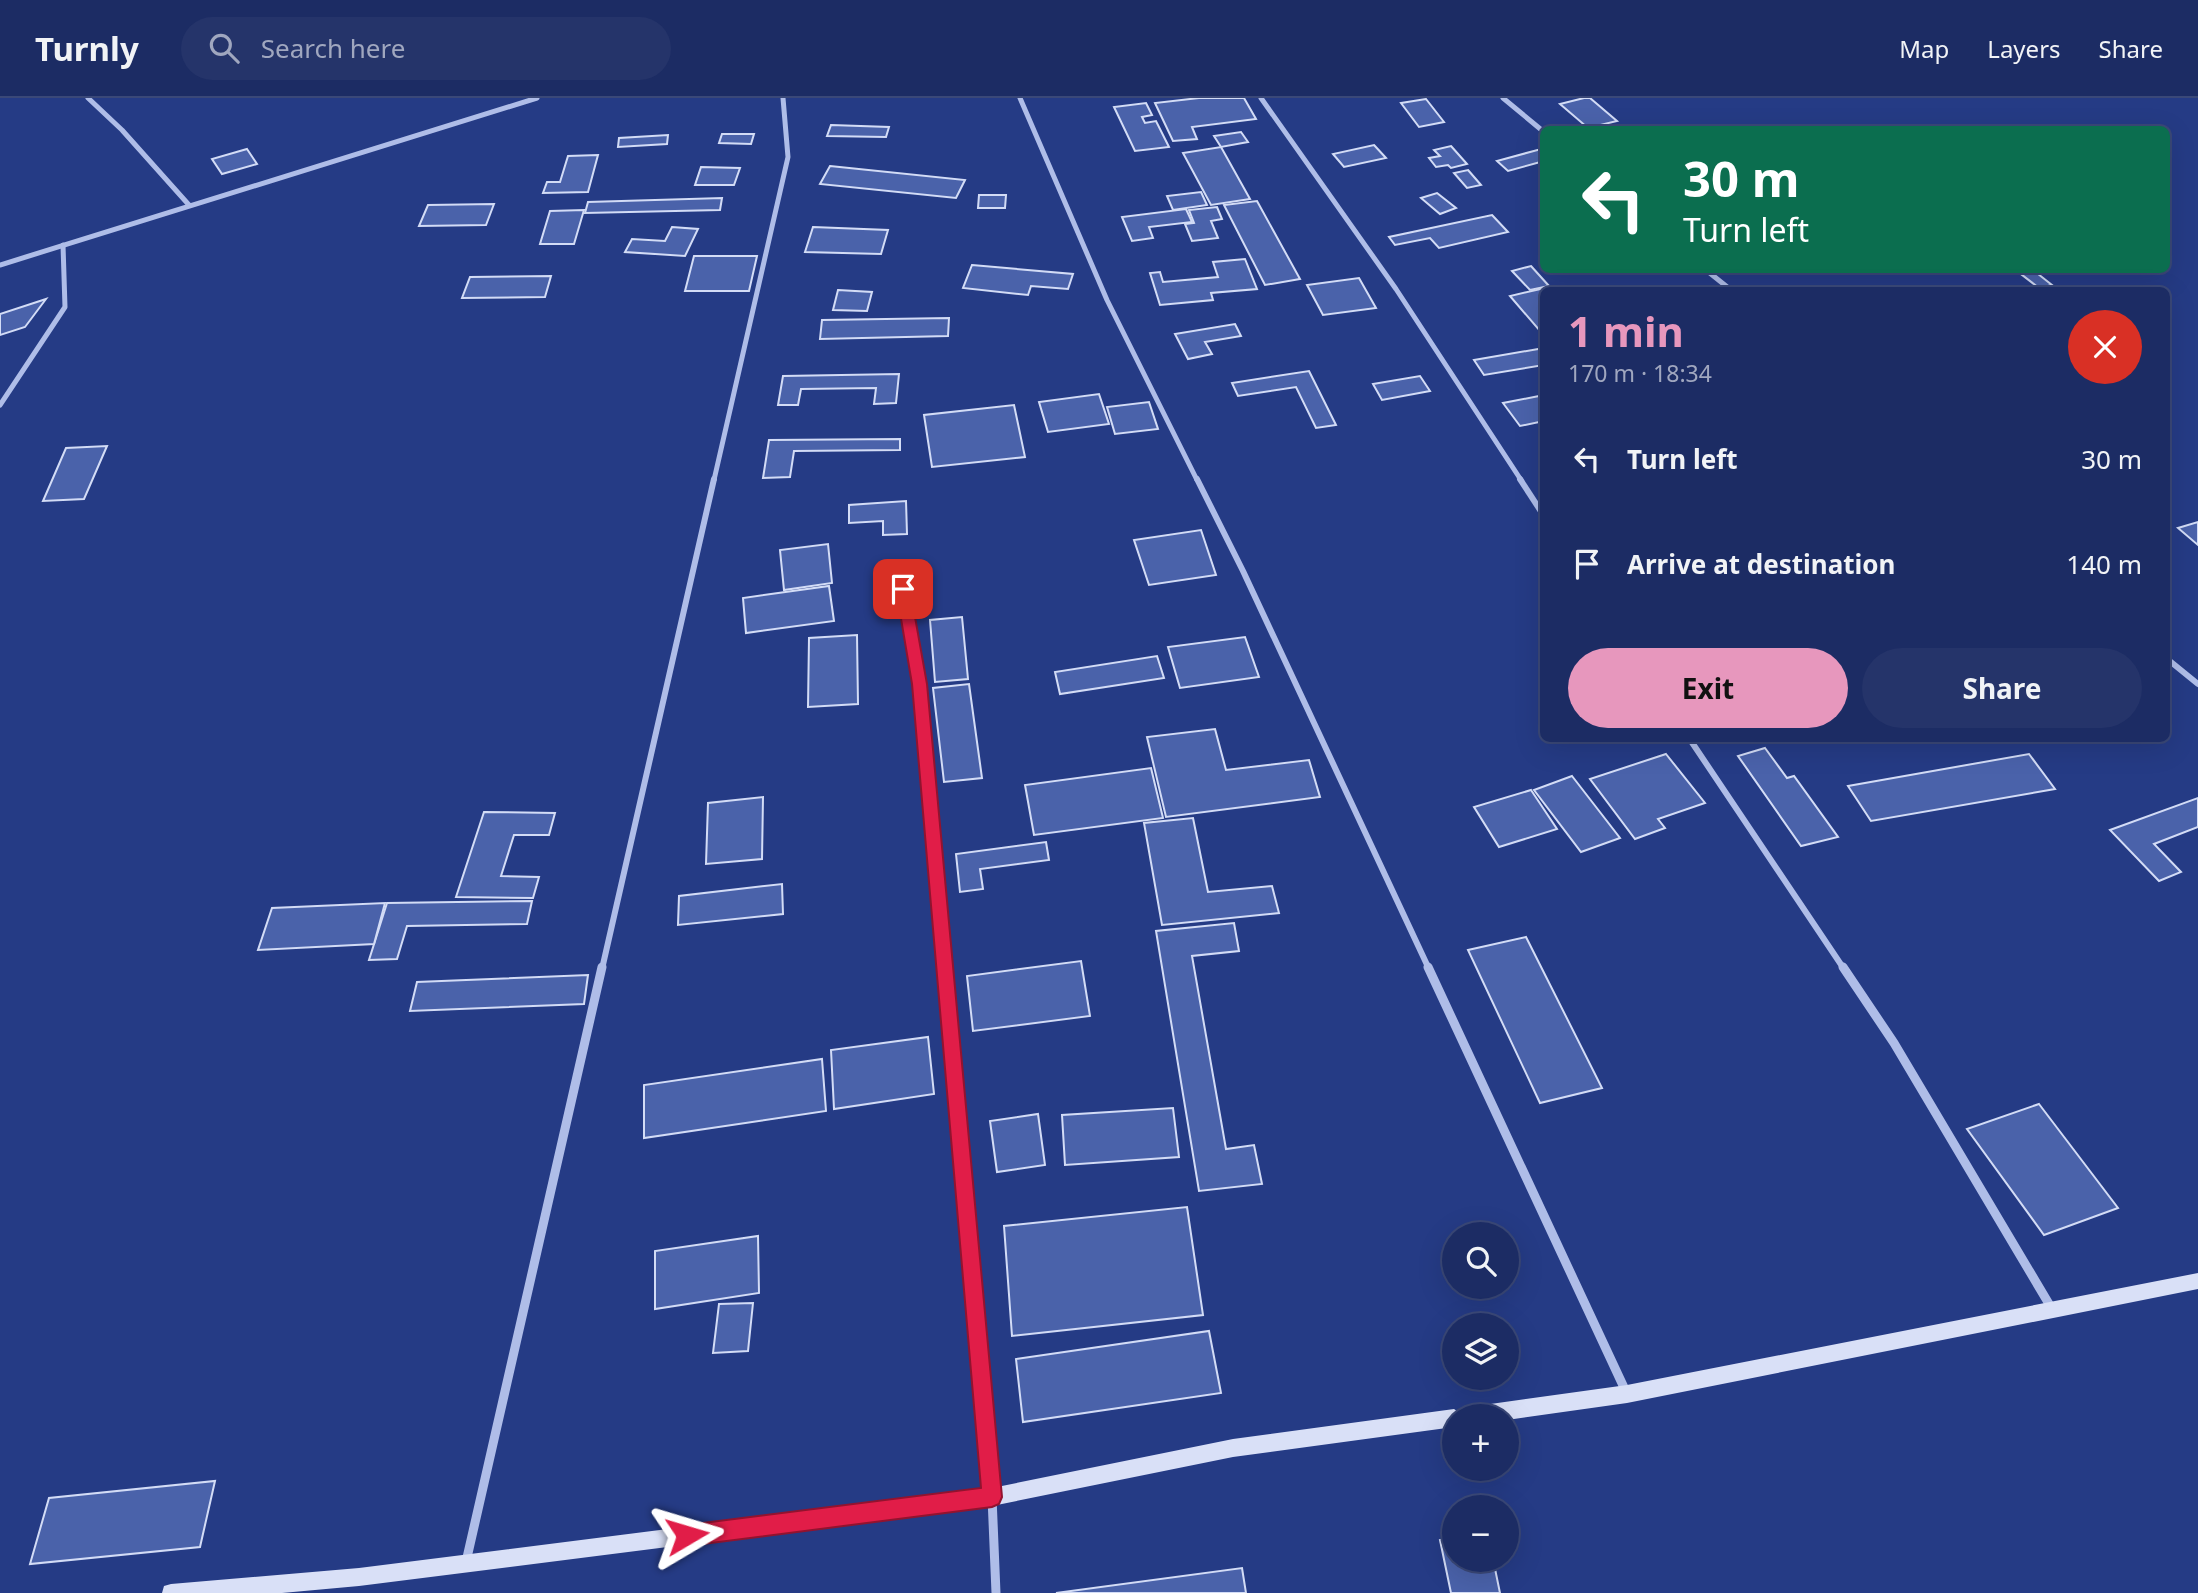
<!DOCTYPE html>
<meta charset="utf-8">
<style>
:root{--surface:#1c2c64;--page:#25346a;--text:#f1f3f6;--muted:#a0a7bf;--line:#3a4878;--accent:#e797bd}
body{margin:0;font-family:"Noto Sans",sans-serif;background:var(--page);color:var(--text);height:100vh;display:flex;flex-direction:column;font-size:26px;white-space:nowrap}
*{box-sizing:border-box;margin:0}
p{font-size:23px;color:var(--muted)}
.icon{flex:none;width:38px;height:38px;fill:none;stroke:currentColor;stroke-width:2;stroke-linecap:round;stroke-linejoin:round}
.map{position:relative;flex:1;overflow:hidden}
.drawer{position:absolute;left:1540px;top:189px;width:630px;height:455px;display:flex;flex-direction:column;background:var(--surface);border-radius:10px;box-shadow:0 7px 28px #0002,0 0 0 2px var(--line)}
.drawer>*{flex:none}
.guide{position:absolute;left:1540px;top:28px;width:630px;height:147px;border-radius:10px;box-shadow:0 7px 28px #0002,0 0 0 2px var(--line);background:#0b6e4f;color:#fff;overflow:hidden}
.buttons{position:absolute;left:1442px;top:1124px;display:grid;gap:14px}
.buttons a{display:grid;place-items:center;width:77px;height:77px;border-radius:50%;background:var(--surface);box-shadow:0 7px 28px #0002,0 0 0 2px var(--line);font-size:35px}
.pin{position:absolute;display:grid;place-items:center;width:60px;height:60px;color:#fff;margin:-30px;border-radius:14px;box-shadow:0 4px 10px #0006}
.me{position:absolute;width:77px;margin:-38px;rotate:83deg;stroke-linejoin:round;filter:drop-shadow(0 0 5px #0008)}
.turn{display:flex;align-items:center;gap:24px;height:147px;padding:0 28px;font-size:32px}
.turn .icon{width:91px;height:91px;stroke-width:2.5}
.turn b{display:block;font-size:49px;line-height:60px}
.round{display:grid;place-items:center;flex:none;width:74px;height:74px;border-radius:37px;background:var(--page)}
.summary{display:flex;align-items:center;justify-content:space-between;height:119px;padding:0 28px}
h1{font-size:42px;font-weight:700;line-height:52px;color:var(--accent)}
.button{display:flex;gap:14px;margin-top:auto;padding:14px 28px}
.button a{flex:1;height:80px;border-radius:42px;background:var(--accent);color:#111;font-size:28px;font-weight:700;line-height:80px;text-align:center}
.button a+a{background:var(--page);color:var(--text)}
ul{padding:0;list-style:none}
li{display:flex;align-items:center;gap:21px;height:105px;padding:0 28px}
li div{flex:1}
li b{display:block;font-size:26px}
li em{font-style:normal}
header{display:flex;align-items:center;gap:42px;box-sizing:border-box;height:98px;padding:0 35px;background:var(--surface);border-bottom:2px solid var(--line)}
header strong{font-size:33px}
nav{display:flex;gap:38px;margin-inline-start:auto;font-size:24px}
.search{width:490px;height:63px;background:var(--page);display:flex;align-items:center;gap:18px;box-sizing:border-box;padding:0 24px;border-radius:38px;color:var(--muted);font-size:26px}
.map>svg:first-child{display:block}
</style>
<header>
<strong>Turnly</strong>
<div class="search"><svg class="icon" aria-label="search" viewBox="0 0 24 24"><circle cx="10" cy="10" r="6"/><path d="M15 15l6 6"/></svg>Search here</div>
<nav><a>Map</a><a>Layers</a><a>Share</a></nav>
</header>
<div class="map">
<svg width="2198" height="1495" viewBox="0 0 2198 1495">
<rect width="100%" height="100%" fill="#253b85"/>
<g fill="#4a62aa" stroke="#d3dcf6" stroke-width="2">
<path d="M 1199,0 L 1244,0 L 1256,21 L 1192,29 L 1197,41 L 1173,43 L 1155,5 Z"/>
<path d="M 1584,0 L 1590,0 L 1617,23 L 1588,30 L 1560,6 Z"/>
<path d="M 1426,1 L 1444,24 L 1419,29 L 1401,5 Z"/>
<path d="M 1146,5 L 1152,17 L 1142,19 L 1145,25 L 1156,23 L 1169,49 L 1135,53 L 1114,9 Z"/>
<path d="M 831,27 L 889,29 L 886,39 L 827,38 Z"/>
<path d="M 1241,34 L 1248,44 L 1221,49 L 1214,38 Z"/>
<path d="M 722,36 L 754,36 L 751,46 L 719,45 Z"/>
<path d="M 668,37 L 667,46 L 618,49 L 619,40 Z"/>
<path d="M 1374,47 L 1386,60 L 1344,69 L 1333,56 Z"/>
<path d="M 1451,48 L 1467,66 L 1451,70 L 1448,67 L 1436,69 L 1429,60 L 1440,58 L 1434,52 Z"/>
<path d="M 1221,49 L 1250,101 L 1211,107 L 1183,55 Z"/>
<path d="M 247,51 L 257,66 L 222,76 L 212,61 Z"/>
<path d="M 1541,51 L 1544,54 L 1544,63 L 1508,73 L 1497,63 Z"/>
<path d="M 598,57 L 588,94 L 543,95 L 547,84 L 560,84 L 568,58 Z"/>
<path d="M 830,68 L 965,82 L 956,100 L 820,86 Z"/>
<path d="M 701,69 L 740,70 L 734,87 L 695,87 Z"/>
<path d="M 1468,72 L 1481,87 L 1467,90 L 1454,75 Z"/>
<path d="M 1201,94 L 1207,107 L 1173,112 L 1167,98 Z"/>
<path d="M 1437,95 L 1456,110 L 1440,116 L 1421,100 Z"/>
<path d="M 979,97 L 1006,97 L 1005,110 L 978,110 Z"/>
<path d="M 722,100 L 720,112 L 585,115 L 588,104 Z"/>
<path d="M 1257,103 L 1300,181 L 1265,187 L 1224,107 Z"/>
<path d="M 494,106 L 486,127 L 419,128 L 428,107 Z"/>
<path d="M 1217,109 L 1222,121 L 1211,123 L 1218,140 L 1192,143 L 1185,126 L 1194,125 L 1189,112 Z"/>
<path d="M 1186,111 L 1192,124 L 1149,129 L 1153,140 L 1132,143 L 1122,119 Z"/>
<path d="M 584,112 L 574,146 L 540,146 L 550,113 Z"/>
<path d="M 1492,117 L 1508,134 L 1439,150 L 1430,140 L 1395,147 L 1389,139 Z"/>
<path d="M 672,129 L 698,131 L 685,158 L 625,154 L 632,141 L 665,143 Z"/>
<path d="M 813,129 L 888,132 L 881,156 L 805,154 Z"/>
<path d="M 694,158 L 757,158 L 749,193 L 685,193 Z"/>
<path d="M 1245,161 L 1257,191 L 1211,195 L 1213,202 L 1160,207 L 1150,175 L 1160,174 L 1163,184 L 1218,179 L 1213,164 Z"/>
<path d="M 972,167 L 1073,176 L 1068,191 L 1031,188 L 1028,197 L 963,190 Z"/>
<path d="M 1531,168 L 1549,188 L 1530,192 L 1512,173 Z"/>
<path d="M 2033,172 L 2052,187 L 2039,190 L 2017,173 Z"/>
<path d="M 551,178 L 545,199 L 462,200 L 470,179 Z"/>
<path d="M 1359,180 L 1376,210 L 1323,217 L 1307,187 Z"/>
<path d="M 1545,190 L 1548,192 L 1544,192 L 1544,232 L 1540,233 L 1510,198 Z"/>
<path d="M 838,192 L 872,194 L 867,213 L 833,212 Z"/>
<path d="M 46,201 L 25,229 L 0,237 L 0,216 Z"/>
<path d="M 949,220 L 948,238 L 820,241 L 822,222 Z"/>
<path d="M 1235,226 L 1241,238 L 1205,244 L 1212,256 L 1188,261 L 1175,236 Z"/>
<path d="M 1544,250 L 1544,267 L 1484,277 L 1474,262 Z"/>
<path d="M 1309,273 L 1336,327 L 1316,330 L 1296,289 L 1238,298 L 1232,285 Z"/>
<path d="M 899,276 L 896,305 L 874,306 L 876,290 L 801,291 L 798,307 L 778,307 L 783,278 Z"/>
<path d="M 1420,278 L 1430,293 L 1382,302 L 1373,286 Z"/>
<path d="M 1099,296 L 1109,326 L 1048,334 L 1039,304 Z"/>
<path d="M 1544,297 L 1544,323 L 1520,328 L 1503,305 Z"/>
<path d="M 1149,304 L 1158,331 L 1115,336 L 1107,309 Z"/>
<path d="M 1014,307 L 1025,359 L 932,369 L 924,317 Z"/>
<path d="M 900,341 L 900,352 L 794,353 L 790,379 L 763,380 L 769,342 Z"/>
<path d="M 107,348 L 84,401 L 43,403 L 66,350 Z"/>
<path d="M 906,403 L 907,436 L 883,437 L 883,423 L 849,425 L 849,407 Z"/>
<path d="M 2198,424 L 2198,447 L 2178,430 Z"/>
<path d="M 1201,432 L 1216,477 L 1149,487 L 1134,442 Z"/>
<path d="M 828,446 L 832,485 L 784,492 L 780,452 Z"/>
<path d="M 829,488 L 834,523 L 746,535 L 743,500 Z"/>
<path d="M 962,519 L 968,581 L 935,584 L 930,522 Z"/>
<path d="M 857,537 L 858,606 L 808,609 L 809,540 Z"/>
<path d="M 1245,539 L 1259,579 L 1180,590 L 1168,549 Z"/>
<path d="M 1157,558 L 1164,580 L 1060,596 L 1055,574 Z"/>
<path d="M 969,586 L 982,680 L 944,684 L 933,590 Z"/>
<path d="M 1215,631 L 1226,672 L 1309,662 L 1320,699 L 1166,719 L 1147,639 Z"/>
<path d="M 1765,650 L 1787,680 L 1794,678 L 1838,739 L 1801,748 L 1738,658 Z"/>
<path d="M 1666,656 L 1705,705 L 1658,721 L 1665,730 L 1635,741 L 1590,681 Z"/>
<path d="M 2029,656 L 2055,691 L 1871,723 L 1848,688 Z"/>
<path d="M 1151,670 L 1163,720 L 1034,737 L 1025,687 Z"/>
<path d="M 1572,678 L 1620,740 L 1581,754 L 1534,692 Z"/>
<path d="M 1531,692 L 1557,731 L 1499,749 L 1474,709 Z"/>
<path d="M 763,699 L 762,761 L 706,766 L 708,705 Z"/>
<path d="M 2198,700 L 2198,729 L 2154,746 L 2181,774 L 2159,783 L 2110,732 Z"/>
<path d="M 484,714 L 555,715 L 549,737 L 514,737 L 501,778 L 539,779 L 533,800 L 456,799 Z"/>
<path d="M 1193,720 L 1208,794 L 1272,788 L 1279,815 L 1162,827 L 1144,725 Z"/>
<path d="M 1046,744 L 1049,762 L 980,771 L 983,791 L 960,794 L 956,756 Z"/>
<path d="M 782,786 L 783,816 L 678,827 L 679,798 Z"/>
<path d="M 532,803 L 527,826 L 407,828 L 397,861 L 369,862 L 387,805 Z"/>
<path d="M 385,805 L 374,846 L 258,852 L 272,810 Z"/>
<path d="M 1234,825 L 1239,853 L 1192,858 L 1226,1051 L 1254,1047 L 1262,1086 L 1199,1093 L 1156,833 Z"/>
<path d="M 1526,839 L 1602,990 L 1540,1005 L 1468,852 Z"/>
<path d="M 1081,863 L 1090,918 L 973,933 L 967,878 Z"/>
<path d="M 588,877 L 584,906 L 410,913 L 417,884 Z"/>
<path d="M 928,939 L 934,996 L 834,1011 L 831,952 Z"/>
<path d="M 822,961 L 826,1013 L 644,1040 L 644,987 Z"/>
<path d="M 2039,1006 L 2118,1110 L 2044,1137 L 1967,1031 Z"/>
<path d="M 1173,1010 L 1179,1059 L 1065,1067 L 1062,1017 Z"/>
<path d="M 1038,1016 L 1045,1067 L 997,1074 L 990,1023 Z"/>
<path d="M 1187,1109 L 1203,1217 L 1012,1238 L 1004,1128 Z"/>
<path d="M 758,1138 L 759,1195 L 655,1211 L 655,1153 Z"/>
<path d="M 753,1205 L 748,1253 L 713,1255 L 719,1206 Z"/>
<path d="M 1209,1233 L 1221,1295 L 1023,1324 L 1016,1261 Z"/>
<path d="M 215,1383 L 200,1449 L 30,1466 L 49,1400 Z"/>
<path d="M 1454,1440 L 1454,1461 L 1493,1461 L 1500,1495 L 1451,1495 L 1440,1442 Z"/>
<path d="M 1242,1470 L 1246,1495 L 1056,1495 Z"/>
</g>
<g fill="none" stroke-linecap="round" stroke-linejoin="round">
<g stroke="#afbde8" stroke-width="5">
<path d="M 88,0 L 122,32 L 189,107"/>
<path d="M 1020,0 L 1107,202 L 1197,382"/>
<path d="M 1261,0 L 1396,191 L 1521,382"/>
<path d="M 1503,0 L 1544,34"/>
<path d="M 0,167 L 537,0"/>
<path d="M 1706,172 L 1731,192"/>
<path d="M 0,307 L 65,209 L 63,147"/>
<path d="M 714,382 L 788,59 L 783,0"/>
</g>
<g stroke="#afbde8" stroke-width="6">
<path d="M 1197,381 L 1243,473 L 1429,871"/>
<path d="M 1520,381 L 1544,418"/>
<path d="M 903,491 L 919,586 L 945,871"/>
<path d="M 2166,560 L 2198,586"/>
<path d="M 1689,640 L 1844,871"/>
<path d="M 602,871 L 714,381"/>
</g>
<g stroke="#afbde8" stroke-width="9">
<path d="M 944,869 L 992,1399 L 996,1495"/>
<path d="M 1428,869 L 1627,1296"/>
<path d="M 1843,869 L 1894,945 L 2052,1211"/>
<path d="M 466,1464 L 602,869"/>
</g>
<path fill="#d9e0f7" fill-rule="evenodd" d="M 2198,1175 L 2198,1191 L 1627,1305 L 1507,1322 L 1507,1318 L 1454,1318 L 1454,1329 L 1233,1359 L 992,1408 L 359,1488 L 282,1495 L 162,1495 L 164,1488 L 171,1486 L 359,1470 L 992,1390 L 1233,1341 L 1454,1311 L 1461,1316 L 1463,1312 L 1469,1309 L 1627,1287 Z"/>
</g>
<path fill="#e11d48" stroke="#92132f" stroke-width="2" d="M 903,486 L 910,491 L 927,586 L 1002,1399 L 999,1406 L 992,1409 L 687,1448 L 680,1445 L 677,1437 L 680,1430 L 687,1427 L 981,1390 L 912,586 L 896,491 Z"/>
</svg>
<div class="buttons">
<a><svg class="icon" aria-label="search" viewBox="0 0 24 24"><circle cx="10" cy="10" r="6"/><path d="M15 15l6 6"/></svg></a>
<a><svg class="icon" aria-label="layers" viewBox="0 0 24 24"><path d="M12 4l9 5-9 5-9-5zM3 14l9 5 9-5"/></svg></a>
<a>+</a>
<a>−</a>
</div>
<div class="pin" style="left:903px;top:491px;background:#d93025"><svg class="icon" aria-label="arrive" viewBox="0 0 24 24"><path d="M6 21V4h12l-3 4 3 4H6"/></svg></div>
<svg class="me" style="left:687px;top:1437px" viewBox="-20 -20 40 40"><path d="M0-17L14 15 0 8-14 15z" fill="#e11d48" stroke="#fff" stroke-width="4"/></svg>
<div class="guide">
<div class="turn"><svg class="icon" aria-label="left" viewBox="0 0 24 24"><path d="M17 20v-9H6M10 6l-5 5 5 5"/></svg><div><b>30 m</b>Turn left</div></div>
</div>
<section class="drawer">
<div class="summary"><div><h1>1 min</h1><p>170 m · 18:34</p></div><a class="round" style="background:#d93025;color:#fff"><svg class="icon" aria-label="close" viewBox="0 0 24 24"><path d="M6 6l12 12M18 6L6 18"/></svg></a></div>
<ul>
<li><svg class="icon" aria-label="left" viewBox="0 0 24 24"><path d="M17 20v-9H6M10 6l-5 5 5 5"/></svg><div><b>Turn left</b></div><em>30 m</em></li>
<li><svg class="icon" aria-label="arrive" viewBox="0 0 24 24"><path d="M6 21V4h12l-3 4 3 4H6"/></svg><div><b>Arrive at destination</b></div><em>140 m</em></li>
</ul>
<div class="button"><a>Exit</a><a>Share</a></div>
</section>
</div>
